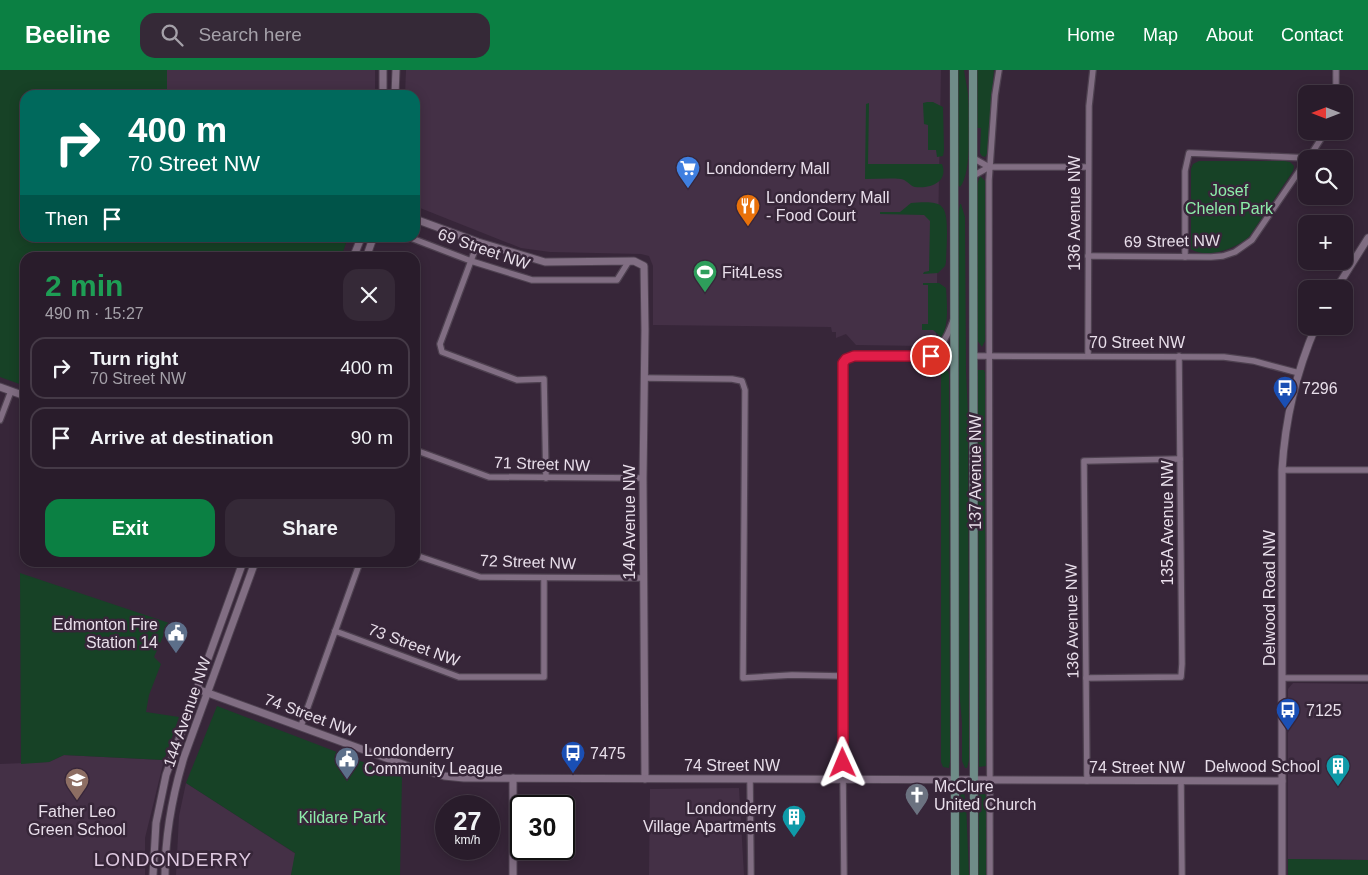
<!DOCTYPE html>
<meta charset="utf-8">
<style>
:root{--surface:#291c2b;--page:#352937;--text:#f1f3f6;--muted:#a5a1a9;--line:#453a47;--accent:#0b8043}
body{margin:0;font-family:Arial,sans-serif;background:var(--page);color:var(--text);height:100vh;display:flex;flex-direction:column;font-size:19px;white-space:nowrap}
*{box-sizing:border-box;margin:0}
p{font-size:16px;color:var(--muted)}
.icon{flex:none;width:28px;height:28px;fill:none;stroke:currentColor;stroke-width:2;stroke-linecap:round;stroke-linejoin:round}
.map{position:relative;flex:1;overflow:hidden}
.sheet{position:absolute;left:20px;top:182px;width:400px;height:315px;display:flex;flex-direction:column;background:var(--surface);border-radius:15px;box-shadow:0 2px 12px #0003,0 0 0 1px var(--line)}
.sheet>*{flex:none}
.hud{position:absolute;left:20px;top:20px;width:400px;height:152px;border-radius:15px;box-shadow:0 2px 12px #0003,0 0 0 1px var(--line);background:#00695c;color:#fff;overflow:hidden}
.needle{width:32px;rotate:270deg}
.tools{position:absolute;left:1298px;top:15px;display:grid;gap:10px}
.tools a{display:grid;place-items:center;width:55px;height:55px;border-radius:10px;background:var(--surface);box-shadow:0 2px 12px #0003,0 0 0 1px var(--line);font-size:25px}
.speed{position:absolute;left:435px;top:725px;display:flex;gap:10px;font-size:25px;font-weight:700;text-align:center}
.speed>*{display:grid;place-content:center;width:65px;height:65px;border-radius:50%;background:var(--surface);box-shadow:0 2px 12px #0003,0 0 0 1px var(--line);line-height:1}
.speed small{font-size:12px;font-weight:400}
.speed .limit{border:2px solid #111;border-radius:8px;background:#fff;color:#111}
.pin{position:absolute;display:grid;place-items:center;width:42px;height:42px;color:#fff;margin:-21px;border:2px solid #fff;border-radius:50%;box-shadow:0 1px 5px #0007}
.me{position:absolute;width:55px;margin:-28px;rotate:359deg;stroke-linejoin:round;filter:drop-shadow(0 0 4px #0008)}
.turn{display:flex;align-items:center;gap:18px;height:105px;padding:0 25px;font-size:22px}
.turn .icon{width:65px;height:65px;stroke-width:2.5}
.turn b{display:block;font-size:35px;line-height:42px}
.then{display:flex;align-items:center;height:48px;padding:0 25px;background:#0003;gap:10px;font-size:19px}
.round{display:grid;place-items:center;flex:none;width:52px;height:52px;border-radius:15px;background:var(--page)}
.headline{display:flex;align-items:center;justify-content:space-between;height:85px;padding:0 25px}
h1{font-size:30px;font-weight:800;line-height:38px;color:#1e9e55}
.cta{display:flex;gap:10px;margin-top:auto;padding:10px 25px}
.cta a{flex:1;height:58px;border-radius:15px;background:var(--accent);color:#fff;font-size:20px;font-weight:800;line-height:58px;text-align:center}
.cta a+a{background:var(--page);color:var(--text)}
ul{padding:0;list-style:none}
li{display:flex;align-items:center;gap:15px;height:62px;margin:0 10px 8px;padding:0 15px;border:2px solid var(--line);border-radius:15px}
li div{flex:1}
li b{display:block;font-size:19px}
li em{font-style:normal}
header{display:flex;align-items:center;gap:30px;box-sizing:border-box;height:70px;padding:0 25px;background:var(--accent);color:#fff}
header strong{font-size:24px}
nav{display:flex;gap:28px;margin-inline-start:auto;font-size:18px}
.search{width:350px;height:45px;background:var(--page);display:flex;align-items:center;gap:12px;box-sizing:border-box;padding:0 18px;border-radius:15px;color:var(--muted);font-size:19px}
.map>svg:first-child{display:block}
</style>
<header>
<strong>Beeline</strong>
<div class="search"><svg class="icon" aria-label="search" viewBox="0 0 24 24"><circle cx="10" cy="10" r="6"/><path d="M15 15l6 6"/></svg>Search here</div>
<nav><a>Home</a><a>Map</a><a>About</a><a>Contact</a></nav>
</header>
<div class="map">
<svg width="1368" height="805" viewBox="0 0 1368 805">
<rect width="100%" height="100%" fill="#372639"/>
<g fill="#443046">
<rect x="167" y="0" width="208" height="25"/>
<path d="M 406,0 L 941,0 L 936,268 L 924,276 L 856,275 L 846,264 L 836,268 L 836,262 L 832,262 L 831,257 L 653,255 L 653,196 L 649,186 L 641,184 L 550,182 L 521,178 L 415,136 L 415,25 L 405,25 Z"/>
<path d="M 1293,613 L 1368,614 L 1368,790 L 1288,789 L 1288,619 Z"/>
<path d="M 64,685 L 164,690 L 145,768 L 145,805 L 0,805 L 0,694 L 49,692 Z"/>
<path d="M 186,713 L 296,784 L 291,805 L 176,805 L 179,746 Z"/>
<path d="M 739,718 L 744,805 L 649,805 L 650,719 Z"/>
</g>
<g fill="#174226">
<path d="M 0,0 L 167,0 L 167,25 L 25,25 L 25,168 L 348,168 L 341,187 L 25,188 L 25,316 L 0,307 Z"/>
<path d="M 958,0 L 964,0 C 965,8 967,16 968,24 C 970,42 972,105 960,117 L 958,115 Z"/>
<path d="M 977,0 L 994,0 L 987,84 L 985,87 L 982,86 L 980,83 L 981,58 L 977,58 Z"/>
<path d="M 927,32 L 933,32 L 943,37 L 944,80 L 943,86 L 937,87 L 936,80 L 928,80 L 928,55 L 924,54 L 923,33 Z"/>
<path d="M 869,33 L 868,94 L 942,94 C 949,112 930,119 915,117 C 910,116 907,110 901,109 C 890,108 877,109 865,109 L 866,34 Z"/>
<path d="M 1199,91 L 1285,91 L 1290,92 L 1294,96 L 1293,101 L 1249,167 C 1236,178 1207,190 1191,179 L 1191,99 L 1193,94 Z"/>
<path d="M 980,106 L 985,111 L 985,271 L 982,277 L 977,270 L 977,115 Z"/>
<path d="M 911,133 C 919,133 936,130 942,137 C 950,144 946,180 946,192 L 945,196 L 938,203 L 923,204 L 924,202 L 929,201 L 930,151 L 924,145 L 880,144 L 880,142 L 900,142 Z"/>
<path d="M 960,134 L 961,134 L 965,147 L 966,302 L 968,344 L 969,690 L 967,698 L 965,698 L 962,691 L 962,653 L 959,619 L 958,145 Z"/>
<path d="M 923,213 L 939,213 L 946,218 C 947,234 949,253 942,268 L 933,260 L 922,260 L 922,254 L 928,254 L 928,215 L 923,215 Z"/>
<path d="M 941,300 L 948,301 L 949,305 L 950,691 L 949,698 L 943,697 L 941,692 Z"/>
<path d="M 978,300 L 984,300 L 985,303 L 986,696 L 979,697 Z"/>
<path d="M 20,503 L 169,553 L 154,587 L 161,594 L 149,625 L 146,642 L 179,647 L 164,690 L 64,685 L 49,692 L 21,694 Z"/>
<path d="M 217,636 L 402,707 L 400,805 L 291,805 L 295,783 L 186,713 Z"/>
<path d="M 964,723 L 966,733 L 969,805 L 959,805 L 959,730 L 961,724 Z"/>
<path d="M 979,724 L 985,724 L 986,727 L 986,805 L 978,805 Z"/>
<path d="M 1288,789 L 1368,790 L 1368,805 L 1288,805 Z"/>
</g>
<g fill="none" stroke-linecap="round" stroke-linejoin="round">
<defs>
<g id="minor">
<path d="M 1336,24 L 1336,0"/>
<path d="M 973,88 L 989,97"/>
<path d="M 1308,89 L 1326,61"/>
<path d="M 973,106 L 989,97 L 1088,97"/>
<path d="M 411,168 L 471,191 L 532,210 L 617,210 L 629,191"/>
<path d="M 478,172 L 440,274 L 442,282 L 517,310 L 544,309 L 546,408"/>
<path d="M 1088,186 L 1211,187 L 1223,186 L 1235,182 L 1252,170 L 1306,91"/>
<path d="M 1185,187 L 1185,101 L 1189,83 L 1309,88"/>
<path d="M 922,285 C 942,278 946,270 953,251"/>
<path d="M 973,286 L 1224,287 L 1254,291 L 1299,303"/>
<path d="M 1088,286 L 1089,36 L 1093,0"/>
<path d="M 644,308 L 732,309 L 742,311 L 745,320 L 743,608 L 792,605 L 842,606"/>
<path d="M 0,350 L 11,321"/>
<path d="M 415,380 L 489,407 L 643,408"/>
<path d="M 1282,400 L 1368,400"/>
<path d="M 415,485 L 480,507 L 643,508"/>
<path d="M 335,561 L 459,607 L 544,607 L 544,508"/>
<path d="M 1086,608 L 1181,607 L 1182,594 L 1179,286"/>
<path d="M 1282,608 L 1368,608"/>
<path d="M 301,656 L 360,492"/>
<path d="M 750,709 L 751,805"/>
<path d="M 1087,711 L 1084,391 L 1180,389"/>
<path d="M 1181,711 L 1182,805"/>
<path d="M 844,805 L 842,606 L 843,293 L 846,289 L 854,286 L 954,288"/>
<path d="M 990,805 L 989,110 L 995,25 L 999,0"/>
</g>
<g id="tertiary">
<path d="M 383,25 L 383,0"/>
<path d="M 395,25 L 396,0"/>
<path d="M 415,149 L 478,172 L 545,192 L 634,191 L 644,196 L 645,260 L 643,408 L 645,709"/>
<path d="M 353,188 L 361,168"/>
<path d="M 366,188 L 373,168"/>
<path d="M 1336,219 L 1368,168"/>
<path d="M 0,317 L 25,326"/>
<path d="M 197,619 L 408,696 L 444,706 L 464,708 L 1282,711"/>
<path d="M 513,708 L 513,805"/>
<path d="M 153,805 L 156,753 L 166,705 L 243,492"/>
<path d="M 165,805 C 165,763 172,727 184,687 L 255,492"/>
<path d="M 1282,805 L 1282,400 C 1285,350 1296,302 1316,256"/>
</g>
<g id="secondary">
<path d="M 954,0 L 955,805"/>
<path d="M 973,0 L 974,805"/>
</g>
</defs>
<use href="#minor" stroke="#4e4150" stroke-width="8"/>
<use href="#tertiary" stroke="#4e4150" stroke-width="9"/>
<use href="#secondary" stroke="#4e4150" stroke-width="9"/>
<use href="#minor" stroke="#816e83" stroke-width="5.5"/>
<use href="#tertiary" stroke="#816e83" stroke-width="7"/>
<use href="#secondary" stroke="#6f8c88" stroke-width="8"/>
</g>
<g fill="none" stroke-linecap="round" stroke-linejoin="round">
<defs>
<path id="route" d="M 843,693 L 843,293 L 846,289 L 854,286 L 931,286"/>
</defs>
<use href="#route" stroke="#92132f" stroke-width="12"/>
<use href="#route" stroke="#e11d48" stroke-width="9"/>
</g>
<defs>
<symbol id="supermarket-pin" viewBox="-11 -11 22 30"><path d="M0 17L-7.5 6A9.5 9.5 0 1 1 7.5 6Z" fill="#3f7fe0" stroke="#372639"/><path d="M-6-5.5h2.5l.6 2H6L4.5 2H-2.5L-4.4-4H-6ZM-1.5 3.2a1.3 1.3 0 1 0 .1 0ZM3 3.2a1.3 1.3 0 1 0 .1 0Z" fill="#fff"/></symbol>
<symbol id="restaurant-pin" viewBox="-11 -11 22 30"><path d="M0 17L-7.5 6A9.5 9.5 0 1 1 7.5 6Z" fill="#e8710a" stroke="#372639"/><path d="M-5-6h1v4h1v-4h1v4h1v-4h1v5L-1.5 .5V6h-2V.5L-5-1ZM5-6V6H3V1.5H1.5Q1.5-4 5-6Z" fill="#fff"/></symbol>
<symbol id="stadium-pin" viewBox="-11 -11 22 30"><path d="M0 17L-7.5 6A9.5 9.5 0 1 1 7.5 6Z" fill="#2e9e5b" stroke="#372639"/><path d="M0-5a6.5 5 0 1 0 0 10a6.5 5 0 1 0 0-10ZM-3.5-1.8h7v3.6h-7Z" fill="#fff"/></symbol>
<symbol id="bus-pin" viewBox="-11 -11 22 30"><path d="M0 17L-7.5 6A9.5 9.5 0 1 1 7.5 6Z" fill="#1a4fb4" stroke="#372639"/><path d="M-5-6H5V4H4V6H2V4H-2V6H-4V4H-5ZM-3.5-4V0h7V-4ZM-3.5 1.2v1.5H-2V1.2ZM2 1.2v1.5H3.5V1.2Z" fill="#fff"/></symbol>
<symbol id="civic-pin" viewBox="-11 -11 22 30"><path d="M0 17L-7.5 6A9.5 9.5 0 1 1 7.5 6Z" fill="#5c6f8a" stroke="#372639"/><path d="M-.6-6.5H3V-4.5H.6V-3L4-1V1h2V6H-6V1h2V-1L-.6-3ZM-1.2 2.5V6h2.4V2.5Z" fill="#fff"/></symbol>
<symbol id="building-pin" viewBox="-11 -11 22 30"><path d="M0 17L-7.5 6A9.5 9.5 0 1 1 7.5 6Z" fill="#0f9aa8" stroke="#372639"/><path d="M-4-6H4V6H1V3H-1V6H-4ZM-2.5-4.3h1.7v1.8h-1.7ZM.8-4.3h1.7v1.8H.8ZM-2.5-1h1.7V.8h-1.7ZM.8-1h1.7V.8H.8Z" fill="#fff"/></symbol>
<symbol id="school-pin" viewBox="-11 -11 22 30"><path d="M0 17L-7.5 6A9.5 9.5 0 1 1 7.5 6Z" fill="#8d6e63" stroke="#372639"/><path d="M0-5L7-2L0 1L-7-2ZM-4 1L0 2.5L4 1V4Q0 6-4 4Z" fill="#fff"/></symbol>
<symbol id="church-pin" viewBox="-11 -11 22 30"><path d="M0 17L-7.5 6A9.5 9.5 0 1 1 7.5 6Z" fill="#6b7280" stroke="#372639"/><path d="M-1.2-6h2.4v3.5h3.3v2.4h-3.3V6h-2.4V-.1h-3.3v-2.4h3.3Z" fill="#fff"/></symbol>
</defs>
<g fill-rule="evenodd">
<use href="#supermarket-pin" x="674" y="84" width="28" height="38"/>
<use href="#restaurant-pin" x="734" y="122" width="28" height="38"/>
<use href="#stadium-pin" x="691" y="188" width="28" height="38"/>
<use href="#bus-pin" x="1271" y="304" width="28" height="38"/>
<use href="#civic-pin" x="162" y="549" width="28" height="38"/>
<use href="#bus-pin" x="1274" y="626" width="28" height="38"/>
<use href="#bus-pin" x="559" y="669" width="28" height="38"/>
<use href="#civic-pin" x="333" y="675" width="28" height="38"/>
<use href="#building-pin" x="1324" y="682" width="28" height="38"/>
<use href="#school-pin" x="63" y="696" width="28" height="38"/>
<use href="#church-pin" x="903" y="711" width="28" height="38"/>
<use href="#building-pin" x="780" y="733" width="28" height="38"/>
</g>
<g text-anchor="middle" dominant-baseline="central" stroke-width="5" stroke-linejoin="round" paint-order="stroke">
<g font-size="16" fill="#e8deea" stroke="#372639" text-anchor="start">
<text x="706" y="98">Londonderry Mall</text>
<text x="766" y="127">Londonderry Mall<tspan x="766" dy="18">- Food Court</tspan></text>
<text x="722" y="202">Fit4Less</text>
<text x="1302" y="318">7296</text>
<text x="158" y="554" text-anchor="end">Edmonton Fire<tspan x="158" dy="18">Station 14</tspan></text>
<text x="1306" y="640">7125</text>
<text x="364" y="680">Londonderry<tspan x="364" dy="18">Community League</tspan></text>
<text x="590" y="683">7475</text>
<text x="1320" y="696" text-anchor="end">Delwood School</text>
<text x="934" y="716">McClure<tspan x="934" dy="18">United Church</tspan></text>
<text x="776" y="738" text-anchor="end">Londonderry<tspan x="776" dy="18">Village Apartments</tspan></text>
<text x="77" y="741" text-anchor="middle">Father Leo<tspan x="77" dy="18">Green School</tspan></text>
</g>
<g font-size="16" fill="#8deca9" stroke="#372639">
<text x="1229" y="120">Josef<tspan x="1229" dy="18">Chelen Park</tspan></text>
<text x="342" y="747">Kildare Park</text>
</g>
<g font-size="16" fill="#e8deea" stroke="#372639">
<text transform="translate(1074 143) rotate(-90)">136 Avenue NW</text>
<text transform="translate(1172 171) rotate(-1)">69 Street NW</text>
<text transform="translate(484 179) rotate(19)">69 Street NW</text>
<text x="1137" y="272">70 Street NW</text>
<text transform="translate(542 394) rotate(2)">71 Street NW</text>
<text transform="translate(975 402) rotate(-90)">137 Avenue NW</text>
<text transform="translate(629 452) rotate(-90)">140 Avenue NW</text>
<text transform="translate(1167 453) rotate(-90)">135A Avenue NW</text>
<text transform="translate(528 492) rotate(2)">72 Street NW</text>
<text transform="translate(1269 528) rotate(-90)">Delwood Road NW</text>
<text transform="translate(1072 551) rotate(-91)">136 Avenue NW</text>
<text transform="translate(414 575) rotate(20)">73 Street NW</text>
<text transform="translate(187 642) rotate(-71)">144 Avenue NW</text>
<text transform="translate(310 645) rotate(20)">74 Street NW</text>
<text x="732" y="695">74 Street NW</text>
<text x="1137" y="697">74 Street NW</text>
</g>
<g font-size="19" letter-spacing="1" fill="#dec9e0" stroke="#372639">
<text x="173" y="789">LONDONDERRY</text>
</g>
</g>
</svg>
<div class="tools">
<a><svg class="needle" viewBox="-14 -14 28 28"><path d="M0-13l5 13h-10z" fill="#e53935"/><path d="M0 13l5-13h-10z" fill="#a5a1a9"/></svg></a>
<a><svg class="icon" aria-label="search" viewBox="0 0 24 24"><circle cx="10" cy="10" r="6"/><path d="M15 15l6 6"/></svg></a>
<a>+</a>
<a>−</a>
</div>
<div class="speed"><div>27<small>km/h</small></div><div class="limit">30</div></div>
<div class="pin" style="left:931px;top:286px;background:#d93025"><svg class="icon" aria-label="arrive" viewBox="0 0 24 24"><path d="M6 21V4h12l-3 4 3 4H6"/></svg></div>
<svg class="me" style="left:843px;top:693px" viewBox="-20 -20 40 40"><path d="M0-17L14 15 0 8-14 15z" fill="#e11d48" stroke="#fff" stroke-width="4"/></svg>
<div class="hud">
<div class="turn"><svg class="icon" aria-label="right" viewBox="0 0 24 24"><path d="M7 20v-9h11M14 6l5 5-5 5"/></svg><div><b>400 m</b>70 Street NW</div></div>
<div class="then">Then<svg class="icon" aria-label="arrive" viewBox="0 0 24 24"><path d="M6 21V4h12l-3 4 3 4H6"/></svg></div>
</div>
<section class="sheet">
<div class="headline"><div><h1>2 min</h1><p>490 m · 15:27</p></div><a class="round"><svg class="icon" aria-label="close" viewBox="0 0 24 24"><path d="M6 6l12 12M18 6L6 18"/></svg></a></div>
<ul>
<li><svg class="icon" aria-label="right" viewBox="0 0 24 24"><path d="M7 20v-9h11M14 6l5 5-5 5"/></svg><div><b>Turn right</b><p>70 Street NW</p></div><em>400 m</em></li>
<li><svg class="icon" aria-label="arrive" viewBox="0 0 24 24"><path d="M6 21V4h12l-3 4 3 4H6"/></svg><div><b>Arrive at destination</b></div><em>90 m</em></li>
</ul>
<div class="cta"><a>Exit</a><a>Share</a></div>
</section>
</div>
